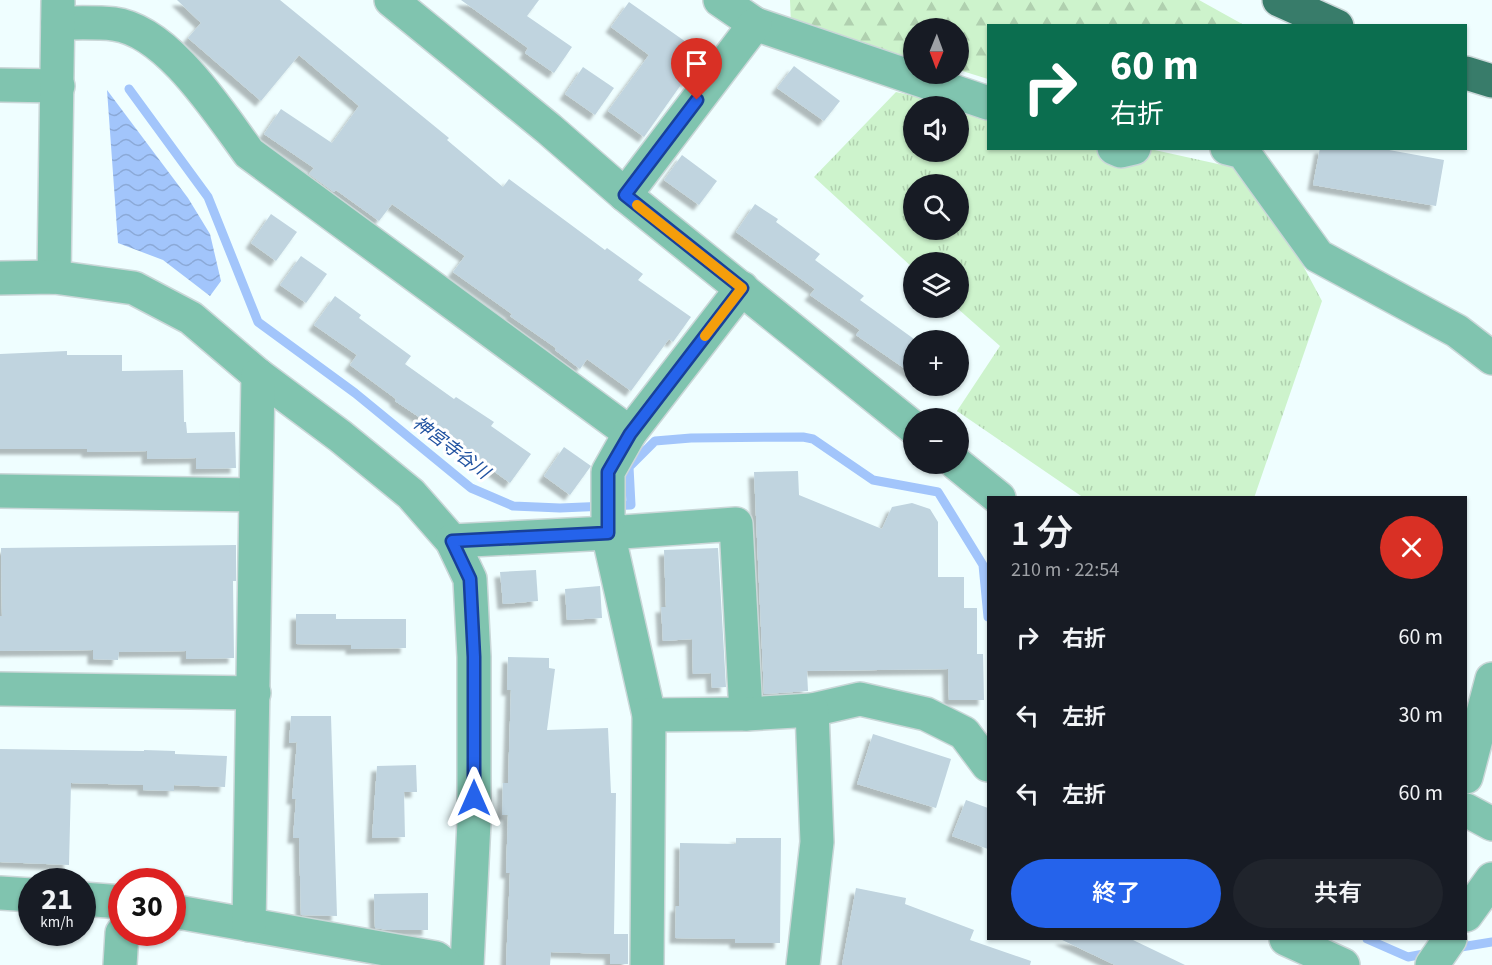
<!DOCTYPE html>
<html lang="ja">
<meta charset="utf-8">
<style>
:root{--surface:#171b24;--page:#20242c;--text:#f1f3f6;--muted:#9ea1a6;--accent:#2563eb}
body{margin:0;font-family:"Source Sans 3","Noto Sans JP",sans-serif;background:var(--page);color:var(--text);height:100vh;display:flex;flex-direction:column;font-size:22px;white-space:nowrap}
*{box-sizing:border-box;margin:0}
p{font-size:20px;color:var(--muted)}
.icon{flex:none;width:33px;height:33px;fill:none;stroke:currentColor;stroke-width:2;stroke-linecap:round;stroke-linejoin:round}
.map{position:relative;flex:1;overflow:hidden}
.sheet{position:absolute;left:987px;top:496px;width:480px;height:444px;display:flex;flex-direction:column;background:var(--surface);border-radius:0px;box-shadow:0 2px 4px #0004}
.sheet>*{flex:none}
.top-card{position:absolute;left:987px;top:24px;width:480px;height:126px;border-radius:0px;box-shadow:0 2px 4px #0004;background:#0b6e4f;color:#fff;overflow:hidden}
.needle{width:39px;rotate:181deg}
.tools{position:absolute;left:903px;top:18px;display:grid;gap:12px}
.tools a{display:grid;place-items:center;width:66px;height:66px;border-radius:50%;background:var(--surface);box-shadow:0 2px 4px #0004;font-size:30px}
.speed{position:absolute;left:18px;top:868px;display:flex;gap:12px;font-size:30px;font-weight:700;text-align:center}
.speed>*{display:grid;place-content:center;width:78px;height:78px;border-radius:50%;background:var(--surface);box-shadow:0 2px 4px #0004;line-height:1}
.speed small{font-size:15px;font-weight:400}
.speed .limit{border:9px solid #d22;background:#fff;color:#111}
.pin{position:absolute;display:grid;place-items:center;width:51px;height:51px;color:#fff;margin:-62px -26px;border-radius:50% 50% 50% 0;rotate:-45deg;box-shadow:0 0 6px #0007}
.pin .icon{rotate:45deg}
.me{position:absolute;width:66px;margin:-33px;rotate:0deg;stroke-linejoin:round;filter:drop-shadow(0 0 4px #0008)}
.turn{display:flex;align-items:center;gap:21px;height:126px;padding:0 24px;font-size:27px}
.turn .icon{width:78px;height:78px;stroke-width:2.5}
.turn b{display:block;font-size:42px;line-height:51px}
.round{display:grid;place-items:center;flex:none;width:63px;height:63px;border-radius:32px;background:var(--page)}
.head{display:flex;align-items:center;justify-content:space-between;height:102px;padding:0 24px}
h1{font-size:36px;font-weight:600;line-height:45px}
.button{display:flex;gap:12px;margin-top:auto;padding:12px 24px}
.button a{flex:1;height:69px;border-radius:36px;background:var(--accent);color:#fff;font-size:24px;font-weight:600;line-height:69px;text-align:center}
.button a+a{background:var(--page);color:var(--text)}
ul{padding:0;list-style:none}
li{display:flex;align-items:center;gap:18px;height:78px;padding:0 24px}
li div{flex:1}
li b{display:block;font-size:22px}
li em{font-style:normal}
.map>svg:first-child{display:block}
</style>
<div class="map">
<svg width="1492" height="965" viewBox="0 0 1492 965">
<defs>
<pattern id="grass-tufts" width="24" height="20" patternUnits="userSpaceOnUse" patternTransform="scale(1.5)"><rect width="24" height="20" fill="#cdf3cc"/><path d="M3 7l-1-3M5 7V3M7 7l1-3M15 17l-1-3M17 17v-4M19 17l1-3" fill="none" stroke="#b0d0af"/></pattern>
<pattern id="forest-firs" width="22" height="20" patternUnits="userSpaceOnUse" patternTransform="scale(1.5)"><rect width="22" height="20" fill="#cdf3cc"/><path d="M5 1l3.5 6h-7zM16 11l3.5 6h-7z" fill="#b0d0af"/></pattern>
<pattern id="water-waves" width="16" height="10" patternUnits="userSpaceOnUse" patternTransform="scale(1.5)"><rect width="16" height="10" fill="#a2c5fb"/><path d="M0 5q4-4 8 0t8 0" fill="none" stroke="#8ba9d7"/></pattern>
<filter id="shadow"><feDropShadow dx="-5.5" dy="5.5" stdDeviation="1.5" flood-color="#0004"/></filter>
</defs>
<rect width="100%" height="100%" fill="#effeff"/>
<path fill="url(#grass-tufts)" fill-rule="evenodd" d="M 896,92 L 988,112 L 988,148 L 1150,149 L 1236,168 L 1270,204 L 1322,301 L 1254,498 L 1084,498 L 957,411 L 1000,346 L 957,308 L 958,262 L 914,262 L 913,268 L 814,177 ZM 914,106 L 958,106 L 958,152 L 914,152 ZM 914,184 L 958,184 L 958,230 L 914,230 Z"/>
<path fill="url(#forest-firs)" d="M 790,0 L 1199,0 L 1244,25 L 988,26 L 988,79 L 959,70 L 958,28 L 914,28 L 913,58 L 791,25 Z"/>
<path fill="url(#water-waves)" d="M 107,90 L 188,198 L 210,234 L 221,281 L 210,296 L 163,260 L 118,243 Z"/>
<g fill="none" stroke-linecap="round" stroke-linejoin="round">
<g stroke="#a2c5fb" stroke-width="9">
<path d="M 129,89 L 208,197 L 258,322 L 355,393 L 471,488 L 513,506 L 560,508 L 631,505 L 629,467 L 655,441 L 691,438 L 803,437 L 813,439 L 873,480 L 938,492 L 983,565 L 988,617"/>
<path d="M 1367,939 L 1408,957 L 1429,953"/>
<path d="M 1455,948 L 1492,942"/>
</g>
</g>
<g fill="#c0d4df" filter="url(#shadow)">
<path d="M 177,0 L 280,0 L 449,138 L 447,140 L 503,187 L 509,179 L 605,250 L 607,248 L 643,274 L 638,280 L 691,317 L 673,342 L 669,339 L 631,391 L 587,359 L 580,369 L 555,350 L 556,348 L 510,316 L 512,314 L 453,272 L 465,256 L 392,204 L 379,221 L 336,190 L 334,192 L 309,174 L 314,168 L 264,134 L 281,109 L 332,143 L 359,106 L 299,55 L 261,101 L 188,38 L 201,23 Z"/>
<path d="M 461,0 L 539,0 L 527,16 L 572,47 L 554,73 L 525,53 L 528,48 Z"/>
<path d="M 629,2 L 706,56 L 688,81 L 685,79 L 644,137 L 608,111 L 649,55 L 611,27 Z"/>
<path d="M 794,66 L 840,101 L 824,121 L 777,88 Z"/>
<path d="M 583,67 L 614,88 L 595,115 L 565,94 Z"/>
<path d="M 1320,148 L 1378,148 L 1444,160 L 1436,206 L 1313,185 Z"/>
<path d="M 682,155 L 717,181 L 699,205 L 664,180 Z"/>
<path d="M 755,204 L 778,219 L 776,222 L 820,254 L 815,260 L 864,296 L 860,300 L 914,339 L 914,375 L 856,335 L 860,330 L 810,295 L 815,289 L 736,232 Z"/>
<path d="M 271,214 L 297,232 L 276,261 L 251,243 Z"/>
<path d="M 301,256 L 327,274 L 306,303 L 280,285 Z"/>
<path d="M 335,296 L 361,315 L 359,318 L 411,356 L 405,364 L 454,399 L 456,397 L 494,422 L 491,426 L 531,454 L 510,483 L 484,464 L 486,462 L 395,401 L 396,399 L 350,365 L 357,355 L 314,325 Z"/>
<path d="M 67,351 L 67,355 L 122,355 L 122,371 L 183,370 L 184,422 L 186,422 L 187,433 L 235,432 L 236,468 L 196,469 L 196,458 L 147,459 L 147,451 L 87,452 L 87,449 L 0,449 L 0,354 Z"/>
<path d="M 564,447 L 591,466 L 570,495 L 544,476 Z"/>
<path d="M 798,471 L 799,495 L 882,529 L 892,507 L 912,503 L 930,509 L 938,522 L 938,577 L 964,577 L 964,608 L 977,608 L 977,654 L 983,654 L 984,700 L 949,700 L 948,669 L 807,671 L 808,691 L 764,694 L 754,472 Z"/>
<path d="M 236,545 L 236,581 L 233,581 L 234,658 L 186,659 L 186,651 L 119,652 L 118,660 L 93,659 L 93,650 L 0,651 L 0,616 L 2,616 L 1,548 Z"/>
<path d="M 718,548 L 726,687 L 712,688 L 711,673 L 693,674 L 692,639 L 663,641 L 661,607 L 666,607 L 664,550 Z"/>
<path d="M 536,570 L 538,601 L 503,604 L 500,572 Z"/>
<path d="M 600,586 L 602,618 L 567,620 L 565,589 Z"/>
<path d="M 296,614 L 336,614 L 336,619 L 406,619 L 406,648 L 351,649 L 351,645 L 296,644 Z"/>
<path d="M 508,657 L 549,658 L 549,668 L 555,669 L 547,730 L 608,728 L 611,793 L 616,793 L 614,934 L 628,934 L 628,964 L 610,964 L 610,954 L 551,952 L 550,965 L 506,965 L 510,873 L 506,873 L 508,815 L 502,815 L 503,783 L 508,783 L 511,690 L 507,690 Z"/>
<path d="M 291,716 L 331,716 L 337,916 L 301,915 L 299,838 L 293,838 L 296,799 L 292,799 L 297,742 L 289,743 Z"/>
<path d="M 873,734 L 951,759 L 936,808 L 857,784 Z"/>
<path d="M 0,749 L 144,751 L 144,750 L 175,751 L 175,754 L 227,756 L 225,787 L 174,785 L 174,791 L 143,790 L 143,785 L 71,783 L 69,865 L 0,862 Z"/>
<path d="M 416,765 L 417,792 L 404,792 L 405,837 L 372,838 L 377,766 Z"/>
<path d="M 966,800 L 988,808 L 988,849 L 952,836 Z"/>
<path d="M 736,838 L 781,838 L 780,943 L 735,943 L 735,939 L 675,938 L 676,906 L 679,906 L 680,843 L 736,844 Z"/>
<path d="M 856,888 L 906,898 L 905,904 L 974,930 L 970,940 L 1031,961 L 1030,965 L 842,965 Z"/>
<path d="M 428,893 L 428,930 L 388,930 L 375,928 L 374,894 Z"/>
<path d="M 1060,939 L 1131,939 L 1185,965 L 1115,965 Z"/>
</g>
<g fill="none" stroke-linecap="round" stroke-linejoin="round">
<defs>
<g id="minor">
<path d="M 720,0 L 755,24 L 988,103"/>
<path d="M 58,23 C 76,23 96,22 114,24 C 168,31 218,111 249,153 L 630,433"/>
<path d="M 0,85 L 58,86"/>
<path d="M 1114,148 L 1121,151 L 1134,148"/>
<path d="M 1227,148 L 1243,152 L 1318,256 L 1457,331 L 1492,358"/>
<path d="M 625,195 L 755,24"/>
<path d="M 54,277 L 58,2"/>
<path d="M 0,278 L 54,277 L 134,288 L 191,318 L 258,375 L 340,436 L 411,494 L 452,541 L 470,579 L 474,657 L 474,822 L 467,965"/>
<path d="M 742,288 L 630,433 L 608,472 L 608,533 L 736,524 L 746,714"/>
<path d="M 0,491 L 255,495"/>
<path d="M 452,541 L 608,533 L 649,715 L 647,965"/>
<path d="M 0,689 L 254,693"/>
<path d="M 812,710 L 860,699 L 926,714 L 964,733 L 988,765"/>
<path d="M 649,715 L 746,714 L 812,710 L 817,842 L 803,965"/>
<path d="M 1466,777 L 1492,679"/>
<path d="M 0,893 L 32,895"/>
<path d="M 82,899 L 122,902"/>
<path d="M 172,911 L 436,958 L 445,965"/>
<path d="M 1466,915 L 1492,879"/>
<path d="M 249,925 L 258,375"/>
<path d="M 1286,939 L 1343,965"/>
<path d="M 120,965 L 122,933"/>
<path d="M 1432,965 L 1450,939"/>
</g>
<g id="tertiary">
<path d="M 391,0 L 549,129 L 625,195 L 914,428"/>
<path d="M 957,464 L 999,498"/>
<path d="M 1466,810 L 1492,824"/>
</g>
<g id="trunk">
<path d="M 1279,0 L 1337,26"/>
<path d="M 1466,73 L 1492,81"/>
</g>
</defs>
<use href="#minor" stroke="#cad7d8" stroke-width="36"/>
<use href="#tertiary" stroke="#cad7d8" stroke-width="36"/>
<use href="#trunk" stroke="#cad7d8" stroke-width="36"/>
<use href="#minor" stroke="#80c4af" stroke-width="33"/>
<use href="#tertiary" stroke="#80c4af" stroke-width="33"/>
<use href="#trunk" stroke="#387c6a" stroke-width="33"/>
</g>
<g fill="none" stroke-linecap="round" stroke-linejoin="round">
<defs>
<path id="route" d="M 474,798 L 474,657 L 470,579 L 452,541 L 608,533 L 608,472 L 630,434 L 742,288 L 625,195 L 697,100"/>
</defs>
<use href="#route" stroke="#184099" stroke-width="15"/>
<use href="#route" stroke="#2563eb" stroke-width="10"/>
<path stroke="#f59e0b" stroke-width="10" d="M 637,205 L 742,288 L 705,336"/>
</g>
<g text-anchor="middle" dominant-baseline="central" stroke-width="6" stroke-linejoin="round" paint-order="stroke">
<g font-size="18" font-style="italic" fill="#2153a1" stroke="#fff">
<text transform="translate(451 448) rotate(37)">神宮寺谷川</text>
</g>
</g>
</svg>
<div class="tools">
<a><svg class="needle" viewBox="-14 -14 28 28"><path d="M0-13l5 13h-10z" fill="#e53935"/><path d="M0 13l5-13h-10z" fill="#9ea1a6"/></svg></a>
<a><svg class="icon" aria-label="sound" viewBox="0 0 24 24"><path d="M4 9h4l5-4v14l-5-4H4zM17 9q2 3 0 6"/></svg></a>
<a><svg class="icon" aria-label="search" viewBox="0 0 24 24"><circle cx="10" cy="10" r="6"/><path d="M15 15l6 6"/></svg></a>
<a><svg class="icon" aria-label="layers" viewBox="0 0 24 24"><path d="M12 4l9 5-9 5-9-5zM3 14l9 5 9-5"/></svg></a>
<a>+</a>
<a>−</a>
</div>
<div class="speed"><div>21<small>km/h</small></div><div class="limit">30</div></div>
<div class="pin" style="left:697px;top:100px;background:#d93025"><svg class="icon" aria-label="arrive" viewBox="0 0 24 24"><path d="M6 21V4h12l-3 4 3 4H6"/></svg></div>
<svg class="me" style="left:474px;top:798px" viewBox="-20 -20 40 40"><path d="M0-17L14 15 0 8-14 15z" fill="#2563eb" stroke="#fff" stroke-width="4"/></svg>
<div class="top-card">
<div class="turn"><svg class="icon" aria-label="right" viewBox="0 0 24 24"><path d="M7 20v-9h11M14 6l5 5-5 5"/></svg><div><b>60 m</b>右折</div></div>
</div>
<section class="sheet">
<div class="head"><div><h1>1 分</h1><p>210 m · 22:54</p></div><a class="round" style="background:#d93025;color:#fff"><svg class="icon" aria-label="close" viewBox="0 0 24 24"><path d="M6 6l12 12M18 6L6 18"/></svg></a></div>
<ul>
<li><svg class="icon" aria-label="right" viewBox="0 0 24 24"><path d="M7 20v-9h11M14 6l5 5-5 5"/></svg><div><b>右折</b></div><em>60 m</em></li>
<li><svg class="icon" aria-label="left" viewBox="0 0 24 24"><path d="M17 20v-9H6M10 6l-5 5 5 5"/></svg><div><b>左折</b></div><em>30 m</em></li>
<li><svg class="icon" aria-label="left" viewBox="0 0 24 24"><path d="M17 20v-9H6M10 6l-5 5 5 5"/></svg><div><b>左折</b></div><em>60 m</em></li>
</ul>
<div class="button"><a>終了</a><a>共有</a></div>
</section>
</div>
